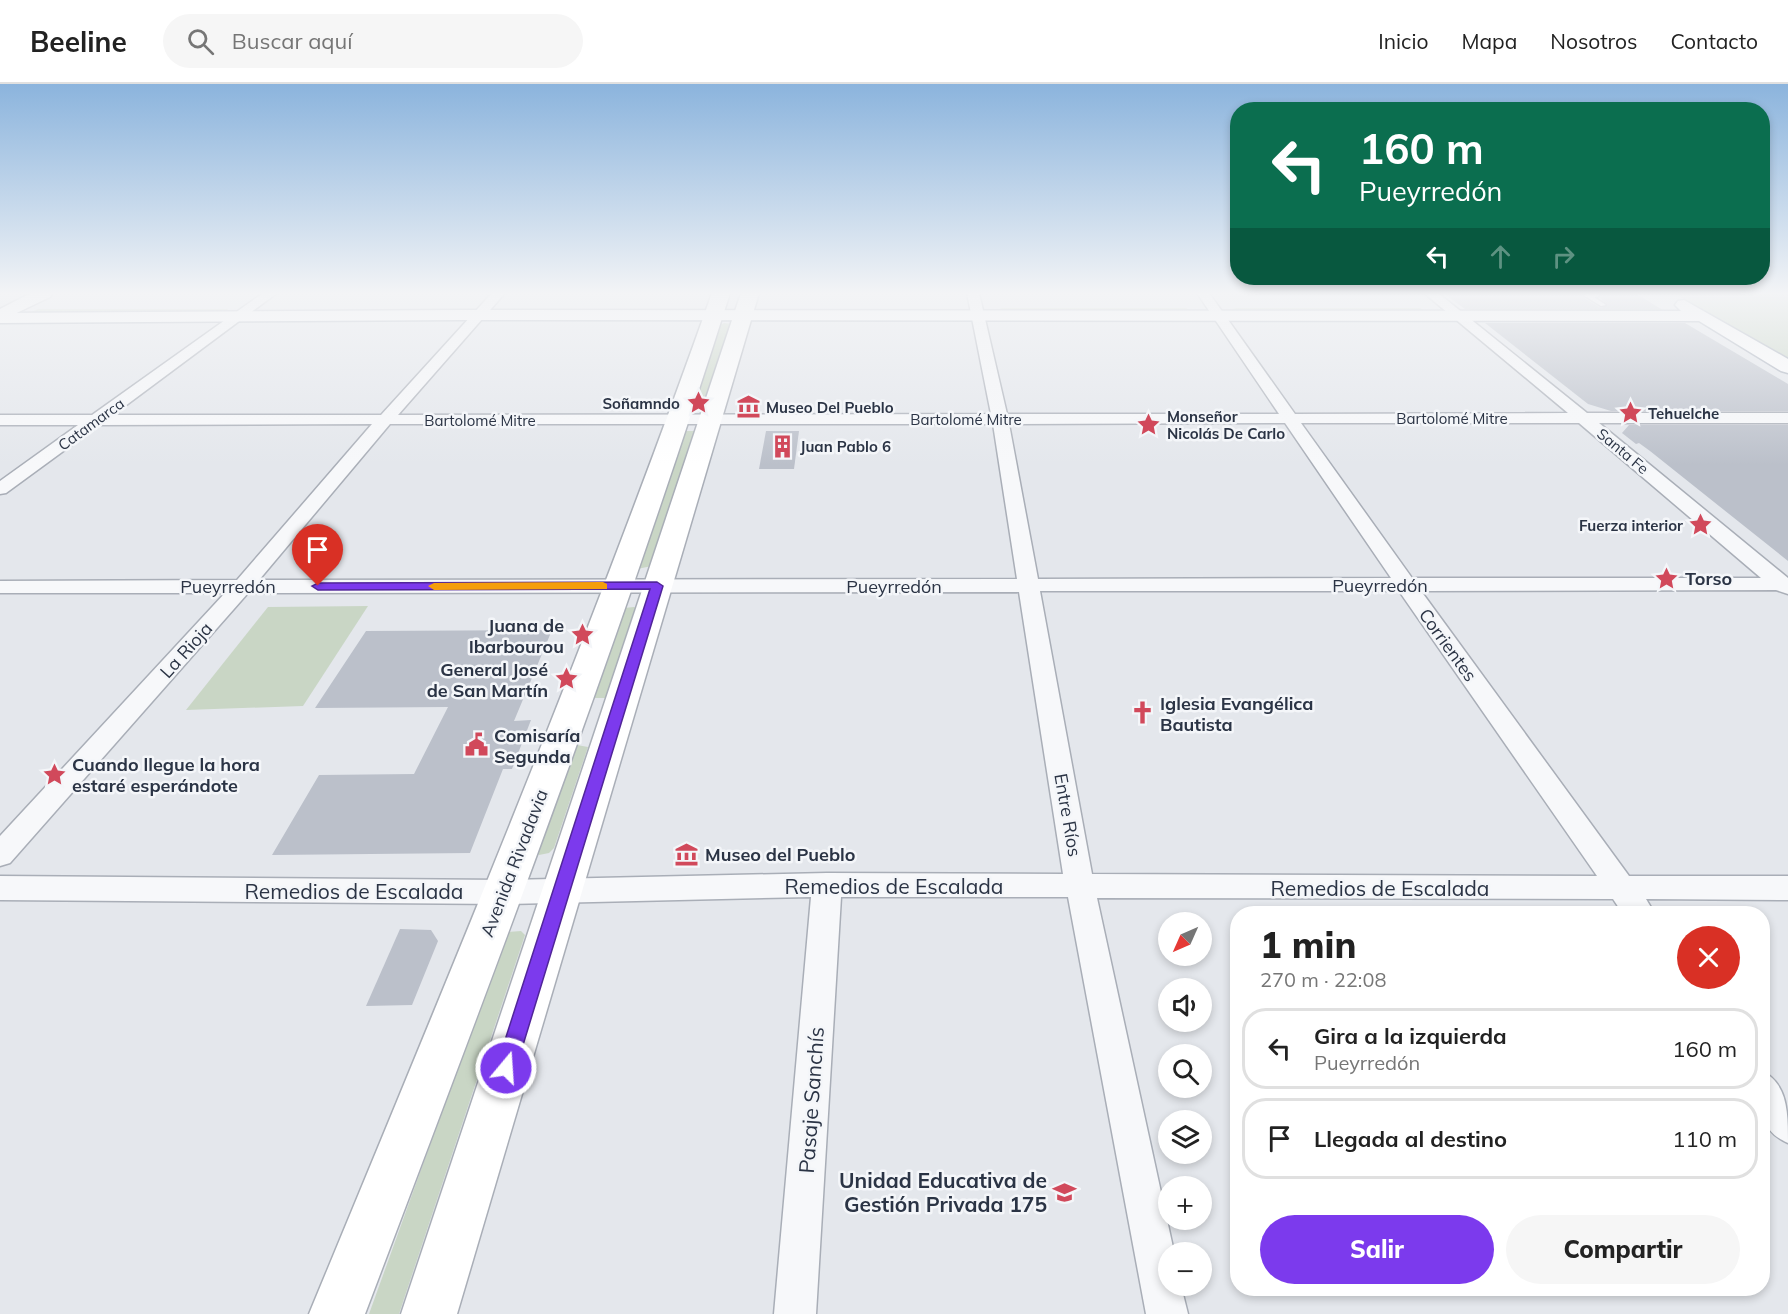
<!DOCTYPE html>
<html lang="es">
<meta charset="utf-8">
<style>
:root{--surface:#fff;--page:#f6f6f6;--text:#222;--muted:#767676;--line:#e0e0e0;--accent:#7c3aed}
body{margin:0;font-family:Mulish,sans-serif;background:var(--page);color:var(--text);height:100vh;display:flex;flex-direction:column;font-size:22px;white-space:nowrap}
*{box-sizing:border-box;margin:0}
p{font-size:20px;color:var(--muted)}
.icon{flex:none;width:33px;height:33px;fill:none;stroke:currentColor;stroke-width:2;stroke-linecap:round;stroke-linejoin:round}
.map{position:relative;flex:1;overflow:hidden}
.details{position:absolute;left:1230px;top:822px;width:540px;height:390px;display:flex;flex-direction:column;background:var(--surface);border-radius:24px;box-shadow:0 3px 9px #0003}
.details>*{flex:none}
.guide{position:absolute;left:1230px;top:18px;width:540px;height:183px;border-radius:24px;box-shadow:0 3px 9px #0003;background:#0b6e4f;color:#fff;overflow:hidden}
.needle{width:39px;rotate:225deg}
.tools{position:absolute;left:1158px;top:828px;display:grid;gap:12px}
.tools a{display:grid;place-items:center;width:54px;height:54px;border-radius:50%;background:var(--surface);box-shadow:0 3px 9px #0003;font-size:30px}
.pin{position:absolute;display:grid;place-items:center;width:51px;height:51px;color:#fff;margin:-62px -26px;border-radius:50% 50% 50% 0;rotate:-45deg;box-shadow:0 0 6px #0007}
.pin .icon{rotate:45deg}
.me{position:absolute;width:66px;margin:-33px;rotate:18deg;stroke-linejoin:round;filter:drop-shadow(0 0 4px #0008)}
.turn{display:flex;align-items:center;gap:21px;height:126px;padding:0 30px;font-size:27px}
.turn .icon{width:78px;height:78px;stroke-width:2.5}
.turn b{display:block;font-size:42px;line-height:51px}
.lanes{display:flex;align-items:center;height:57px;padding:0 30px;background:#0003;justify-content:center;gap:30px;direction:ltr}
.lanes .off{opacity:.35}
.round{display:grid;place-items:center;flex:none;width:63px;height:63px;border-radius:32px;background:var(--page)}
.summary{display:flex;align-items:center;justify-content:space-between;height:102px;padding:0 30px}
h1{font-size:36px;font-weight:800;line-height:45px}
.primary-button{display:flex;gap:12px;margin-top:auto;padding:12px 30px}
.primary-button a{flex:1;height:69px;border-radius:36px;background:var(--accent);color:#fff;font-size:24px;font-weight:800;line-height:69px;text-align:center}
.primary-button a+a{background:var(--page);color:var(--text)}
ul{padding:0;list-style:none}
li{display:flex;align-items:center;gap:18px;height:81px;margin:0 12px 9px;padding:0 18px;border:3px solid var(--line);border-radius:24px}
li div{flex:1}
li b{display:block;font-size:22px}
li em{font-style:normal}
header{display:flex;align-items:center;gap:36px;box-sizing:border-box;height:84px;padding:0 30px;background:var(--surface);border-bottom:2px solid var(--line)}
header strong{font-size:28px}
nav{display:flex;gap:33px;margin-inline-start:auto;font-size:21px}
.search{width:420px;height:54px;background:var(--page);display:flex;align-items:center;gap:15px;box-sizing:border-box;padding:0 21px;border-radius:33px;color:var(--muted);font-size:22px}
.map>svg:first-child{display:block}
</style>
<header>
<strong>Beeline</strong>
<div class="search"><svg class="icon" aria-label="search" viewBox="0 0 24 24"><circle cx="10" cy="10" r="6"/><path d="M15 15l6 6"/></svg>Buscar aquí</div>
<nav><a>Inicio</a><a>Mapa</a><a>Nosotros</a><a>Contacto</a></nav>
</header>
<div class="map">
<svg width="1788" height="1230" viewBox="0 0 1788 1230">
<rect width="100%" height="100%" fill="#e4e7ec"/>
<g fill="#c9d6c5">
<path d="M 1674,209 L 1788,209 L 1788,275 Z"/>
<path d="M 1002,224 L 1186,224 L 1193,228 L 998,228 L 997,226 Z"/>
<path d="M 1236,224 L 1420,224 L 1427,228 L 1234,227 L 1232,225 Z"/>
<path d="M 1471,224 L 1658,224 L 1667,227 L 1473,228 L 1469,225 Z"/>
<path d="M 38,225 L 227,225 L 228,226 L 226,228 L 27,230 Z"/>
<path d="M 724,239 L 732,240 L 704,323 L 692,324 L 690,323 L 720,241 Z"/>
<path d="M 686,347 L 696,347 L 652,482 L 637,485 L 682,349 Z"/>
<path d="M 368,522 L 303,622 L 186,626 L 268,523 Z"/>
<path d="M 634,523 L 637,525 L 606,614 L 587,614 L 624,524 Z"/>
<path d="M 577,661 L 588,663 L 554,764 L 549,769 L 539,771 L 535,766 L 572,663 Z"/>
<path d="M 521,847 L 525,851 L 399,1230 L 369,1230 L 505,853 L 508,848 Z"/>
</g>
<g fill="#bbc0ca">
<path d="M 1443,209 L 1583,209 L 1584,214 L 1601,224 L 1608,221 L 1600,214 L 1601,209 L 1635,209 L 1661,225 L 1465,225 Z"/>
<path d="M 1485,239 L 1685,239 L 1788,300 L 1788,327 L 1611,327 L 1588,320 Z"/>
<path d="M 1629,341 L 1788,341 L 1788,477 L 1650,367 L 1639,359 L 1636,360 L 1622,349 Z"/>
<path d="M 766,347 L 799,347 L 794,385 L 759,385 Z"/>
<path d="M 552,546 L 514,637 L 531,636 L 512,685 L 503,685 L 470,769 L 272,771 L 319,691 L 414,690 L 448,623 L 315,624 L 366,547 Z"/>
<path d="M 400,845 L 431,846 L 438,857 L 412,921 L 366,922 Z"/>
</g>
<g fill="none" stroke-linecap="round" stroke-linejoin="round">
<defs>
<path id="lane" d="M 1587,209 L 1599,210 L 1599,212 L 1594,213 L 1606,221 L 1601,222 L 1585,212 L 1584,211 Z"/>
<g id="street">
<path d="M 263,209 L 277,209 L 113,331 L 381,331 L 492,209 L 505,209 L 398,331 L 991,330 L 967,209 L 979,209 L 1007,330 L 1279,330 L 1197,209 L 1209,209 L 1295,330 L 1568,329 L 1424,209 L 1438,209 L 1587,329 L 1788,329 L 1788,339 L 1599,339 L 1788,494 L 1788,510 L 1776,506 L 1421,507 L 1629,792 L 1788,792 L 1788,816 L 1646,815 L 1655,830 L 1623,830 L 1613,815 L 1097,814 L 1174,1168 L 1168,1168 L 1168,1202 L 1181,1202 L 1188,1230 L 1146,1230 L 1068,813 L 841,813 L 816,1230 L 774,1230 L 811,813 L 504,820 L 0,816 L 0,792 L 504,796 L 827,789 L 1063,790 L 1019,508 L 248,509 L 10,779 L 0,782 L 0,752 L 225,509 L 0,509 L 0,497 L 237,496 L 372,340 L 99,341 L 6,409 L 0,410 L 0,397 L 78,341 L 0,341 L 0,331 L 92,331 ZM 1285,339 L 1391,494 L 1038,495 L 1009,340 ZM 1301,339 L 1579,339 L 1761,494 L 1412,494 ZM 390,340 L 993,340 L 1017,495 L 259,496 ZM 1040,507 L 1399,507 L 1597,792 L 1092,790 Z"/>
<path d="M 1762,987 C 1788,1000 1788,1029 1788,1059 C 1755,1045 1762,1017 1762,987 Z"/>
</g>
<g id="secondary">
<path d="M 31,209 L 53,209 L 50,213 L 0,237 L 0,225 Z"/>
<path d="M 712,209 L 730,209 C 621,554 493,892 365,1230 L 309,1230 C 449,892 590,554 712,209 Z"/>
<path d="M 741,209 L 759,209 L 457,1230 L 401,1230 Z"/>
</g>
<path id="primary" d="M 1684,216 L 1788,275 L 1788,289 L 1781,287 L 1699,237 L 461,236 L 0,239 L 0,229 L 461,226 L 1681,227 L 1675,221 L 1678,217 Z"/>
</defs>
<use href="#lane" stroke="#a9aeb7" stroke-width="3"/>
<use href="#street" stroke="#a9aeb7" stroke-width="3"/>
<use href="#secondary" stroke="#a9aeb7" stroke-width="3"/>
<use href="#primary" stroke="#a3abb8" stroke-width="3"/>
<use href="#lane" fill="#f7f8fa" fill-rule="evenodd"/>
<use href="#street" fill="#f7f8fa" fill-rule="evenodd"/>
<use href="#secondary" fill="#fff" fill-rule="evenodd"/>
<use href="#primary" fill="#fff" fill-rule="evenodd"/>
</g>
<linearGradient id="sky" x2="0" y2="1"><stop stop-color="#8bb4dd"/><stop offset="0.55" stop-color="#f3f4f6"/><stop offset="1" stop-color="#f3f4f6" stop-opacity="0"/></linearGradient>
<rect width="1788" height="381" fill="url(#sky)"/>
<path fill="#7c3aed" stroke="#51269a" stroke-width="1.5" d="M 657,498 L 663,502 L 516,984 L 513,991 L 506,994 L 499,991 L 496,984 L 650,505 L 318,506 L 312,502 L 318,499 Z"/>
<path fill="#f59e0b" d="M 603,498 L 607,500 L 607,505 L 434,506 L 428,502 L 434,499 Z"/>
<defs>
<symbol id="sight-bare" viewBox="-9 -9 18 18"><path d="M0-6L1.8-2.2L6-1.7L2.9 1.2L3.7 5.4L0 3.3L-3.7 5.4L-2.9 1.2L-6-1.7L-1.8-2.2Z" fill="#d1495b" stroke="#f4f6f9" stroke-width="2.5" paint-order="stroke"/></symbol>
<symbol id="museum-bare" viewBox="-9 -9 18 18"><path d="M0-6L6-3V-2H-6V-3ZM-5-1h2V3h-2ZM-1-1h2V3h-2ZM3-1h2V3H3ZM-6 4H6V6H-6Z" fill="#d1495b" stroke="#f4f6f9" stroke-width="2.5" paint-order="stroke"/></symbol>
<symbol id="building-bare" viewBox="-9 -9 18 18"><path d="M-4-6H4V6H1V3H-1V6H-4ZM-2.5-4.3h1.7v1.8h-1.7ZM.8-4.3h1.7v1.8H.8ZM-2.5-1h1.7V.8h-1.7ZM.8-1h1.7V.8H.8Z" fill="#d1495b" stroke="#f4f6f9" stroke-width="2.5" paint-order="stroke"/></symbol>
<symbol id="church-bare" viewBox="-9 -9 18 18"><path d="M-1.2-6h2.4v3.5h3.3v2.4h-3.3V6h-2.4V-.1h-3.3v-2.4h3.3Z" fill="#d1495b" stroke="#f4f6f9" stroke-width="2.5" paint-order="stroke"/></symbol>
<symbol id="civic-bare" viewBox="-9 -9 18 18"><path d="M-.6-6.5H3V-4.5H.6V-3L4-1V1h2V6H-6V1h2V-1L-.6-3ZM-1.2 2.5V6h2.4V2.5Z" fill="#d1495b" stroke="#f4f6f9" stroke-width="2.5" paint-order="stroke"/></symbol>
<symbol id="school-bare" viewBox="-9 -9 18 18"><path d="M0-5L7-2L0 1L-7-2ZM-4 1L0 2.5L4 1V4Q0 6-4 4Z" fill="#d1495b" stroke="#f4f6f9" stroke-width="2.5" paint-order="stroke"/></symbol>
</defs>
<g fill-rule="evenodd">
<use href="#sight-bare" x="682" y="302" width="33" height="33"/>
<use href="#museum-bare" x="732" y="306" width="33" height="33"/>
<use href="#sight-bare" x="1614" y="312" width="33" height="33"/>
<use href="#sight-bare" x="1132" y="324" width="33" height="33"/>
<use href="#building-bare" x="766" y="346" width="33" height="33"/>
<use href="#sight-bare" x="1684" y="424" width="33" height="33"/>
<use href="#sight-bare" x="1650" y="478" width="33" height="33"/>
<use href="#sight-bare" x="566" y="534" width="33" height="33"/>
<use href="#sight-bare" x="550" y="578" width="33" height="33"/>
<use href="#church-bare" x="1126" y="612" width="33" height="33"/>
<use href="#civic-bare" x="460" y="644" width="33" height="33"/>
<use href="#sight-bare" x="38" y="674" width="33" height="33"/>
<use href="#museum-bare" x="670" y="754" width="33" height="33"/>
<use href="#school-bare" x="1048" y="1092" width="33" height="33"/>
</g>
<g text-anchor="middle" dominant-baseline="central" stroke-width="5" stroke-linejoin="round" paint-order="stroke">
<g font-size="15" font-weight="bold" fill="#2b3445" stroke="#f4f6f9" text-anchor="start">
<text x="680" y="319" text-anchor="end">Soñamndo</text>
<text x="766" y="323">Museo Del Pueblo</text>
<text x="1648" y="329">Tehuelche</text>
<text x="1167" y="332">Monseñor<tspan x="1167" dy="17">Nicolás De Carlo</tspan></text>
<text x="800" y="362">Juan Pablo 6</text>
<text x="1683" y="441" text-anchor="end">Fuerza interior</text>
</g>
<g font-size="15" fill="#2b3445" stroke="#f4f6f9">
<text x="1452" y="334">Bartolomé Mitre</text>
<text x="966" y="335">Bartolomé Mitre</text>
<text x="480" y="336">Bartolomé Mitre</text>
<text transform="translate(91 340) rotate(-36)">Catamarca</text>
<text transform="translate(1623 367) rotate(40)">Santa Fe</text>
</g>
<g font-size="18" font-weight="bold" fill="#2b3445" stroke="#f4f6f9" text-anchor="start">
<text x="1685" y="494">Torso</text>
<text x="564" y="541" text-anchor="end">Juana de<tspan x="564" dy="21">Ibarbourou</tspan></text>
<text x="548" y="585" text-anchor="end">General José<tspan x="548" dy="21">de San Martín</tspan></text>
<text x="1160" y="619">Iglesia Evangélica<tspan x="1160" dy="21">Bautista</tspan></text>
<text x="494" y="651">Comisaría<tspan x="494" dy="21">Segunda</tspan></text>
<text x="72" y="680">Cuando llegue la hora<tspan x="72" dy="21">estaré esperándote</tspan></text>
<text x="705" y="770">Museo del Pueblo</text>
</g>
<g font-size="18" fill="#2b3445" stroke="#f4f6f9">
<text x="1380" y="501">Pueyrredón</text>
<text x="228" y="502">Pueyrredón</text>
<text x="894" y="502">Pueyrredón</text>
<text transform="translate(1448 561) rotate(54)">Corrientes</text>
<text transform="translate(186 566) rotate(-48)">La Rioja</text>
<text transform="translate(1068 731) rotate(80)">Entre Ríos</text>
<text transform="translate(514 779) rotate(-69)">Avenida Rivadavia</text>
</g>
<g font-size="21" fill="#2b3445" stroke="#f4f6f9">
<text x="894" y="802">Remedios de Escalada</text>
<text x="1380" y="804">Remedios de Escalada</text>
<text x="354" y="807">Remedios de Escalada</text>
<text transform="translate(811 1016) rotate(-86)">Pasaje Sanchís</text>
</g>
<g font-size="21" font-weight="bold" fill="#2b3445" stroke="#f4f6f9" text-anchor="end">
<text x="1047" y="1096">Unidad Educativa de<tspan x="1047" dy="24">Gestión Privada 175</tspan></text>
</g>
</g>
</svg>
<div class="tools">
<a><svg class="needle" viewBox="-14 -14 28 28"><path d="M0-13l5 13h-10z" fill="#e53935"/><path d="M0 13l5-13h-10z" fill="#767676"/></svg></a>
<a><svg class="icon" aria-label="sound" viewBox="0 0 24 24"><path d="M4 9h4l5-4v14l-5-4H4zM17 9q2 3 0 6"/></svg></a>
<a><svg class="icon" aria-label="search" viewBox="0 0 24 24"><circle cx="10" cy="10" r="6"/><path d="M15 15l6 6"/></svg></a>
<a><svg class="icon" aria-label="layers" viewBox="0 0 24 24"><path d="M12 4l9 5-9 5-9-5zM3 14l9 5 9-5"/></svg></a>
<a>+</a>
<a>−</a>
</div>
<div class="pin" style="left:318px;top:502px;background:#d93025"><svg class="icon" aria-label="arrive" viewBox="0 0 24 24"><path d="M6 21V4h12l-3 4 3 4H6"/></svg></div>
<svg class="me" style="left:506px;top:984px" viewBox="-20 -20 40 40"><circle r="17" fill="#7c3aed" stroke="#fff" stroke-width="3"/><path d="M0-11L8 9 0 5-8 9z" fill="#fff"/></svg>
<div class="guide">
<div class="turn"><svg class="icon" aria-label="left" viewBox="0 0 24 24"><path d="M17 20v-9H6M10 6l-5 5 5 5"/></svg><div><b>160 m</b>Pueyrredón</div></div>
<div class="lanes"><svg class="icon" aria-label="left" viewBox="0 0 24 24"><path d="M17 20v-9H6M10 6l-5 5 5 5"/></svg><svg class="icon off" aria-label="ahead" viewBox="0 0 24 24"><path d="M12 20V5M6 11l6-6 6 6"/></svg><svg class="icon off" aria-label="right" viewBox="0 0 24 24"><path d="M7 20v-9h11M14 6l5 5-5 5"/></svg></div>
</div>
<section class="details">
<div class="summary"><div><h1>1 min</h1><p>270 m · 22:08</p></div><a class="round" style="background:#d93025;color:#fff"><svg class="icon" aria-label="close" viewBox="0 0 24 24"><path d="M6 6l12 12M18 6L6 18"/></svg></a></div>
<ul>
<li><svg class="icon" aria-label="left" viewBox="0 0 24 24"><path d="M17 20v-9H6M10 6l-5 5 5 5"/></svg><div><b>Gira a la izquierda</b><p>Pueyrredón</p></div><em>160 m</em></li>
<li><svg class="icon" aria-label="arrive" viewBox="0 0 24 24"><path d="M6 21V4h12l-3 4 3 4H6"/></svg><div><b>Llegada al destino</b></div><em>110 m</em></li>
</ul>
<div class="primary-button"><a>Salir</a><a>Compartir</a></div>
</section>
</div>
